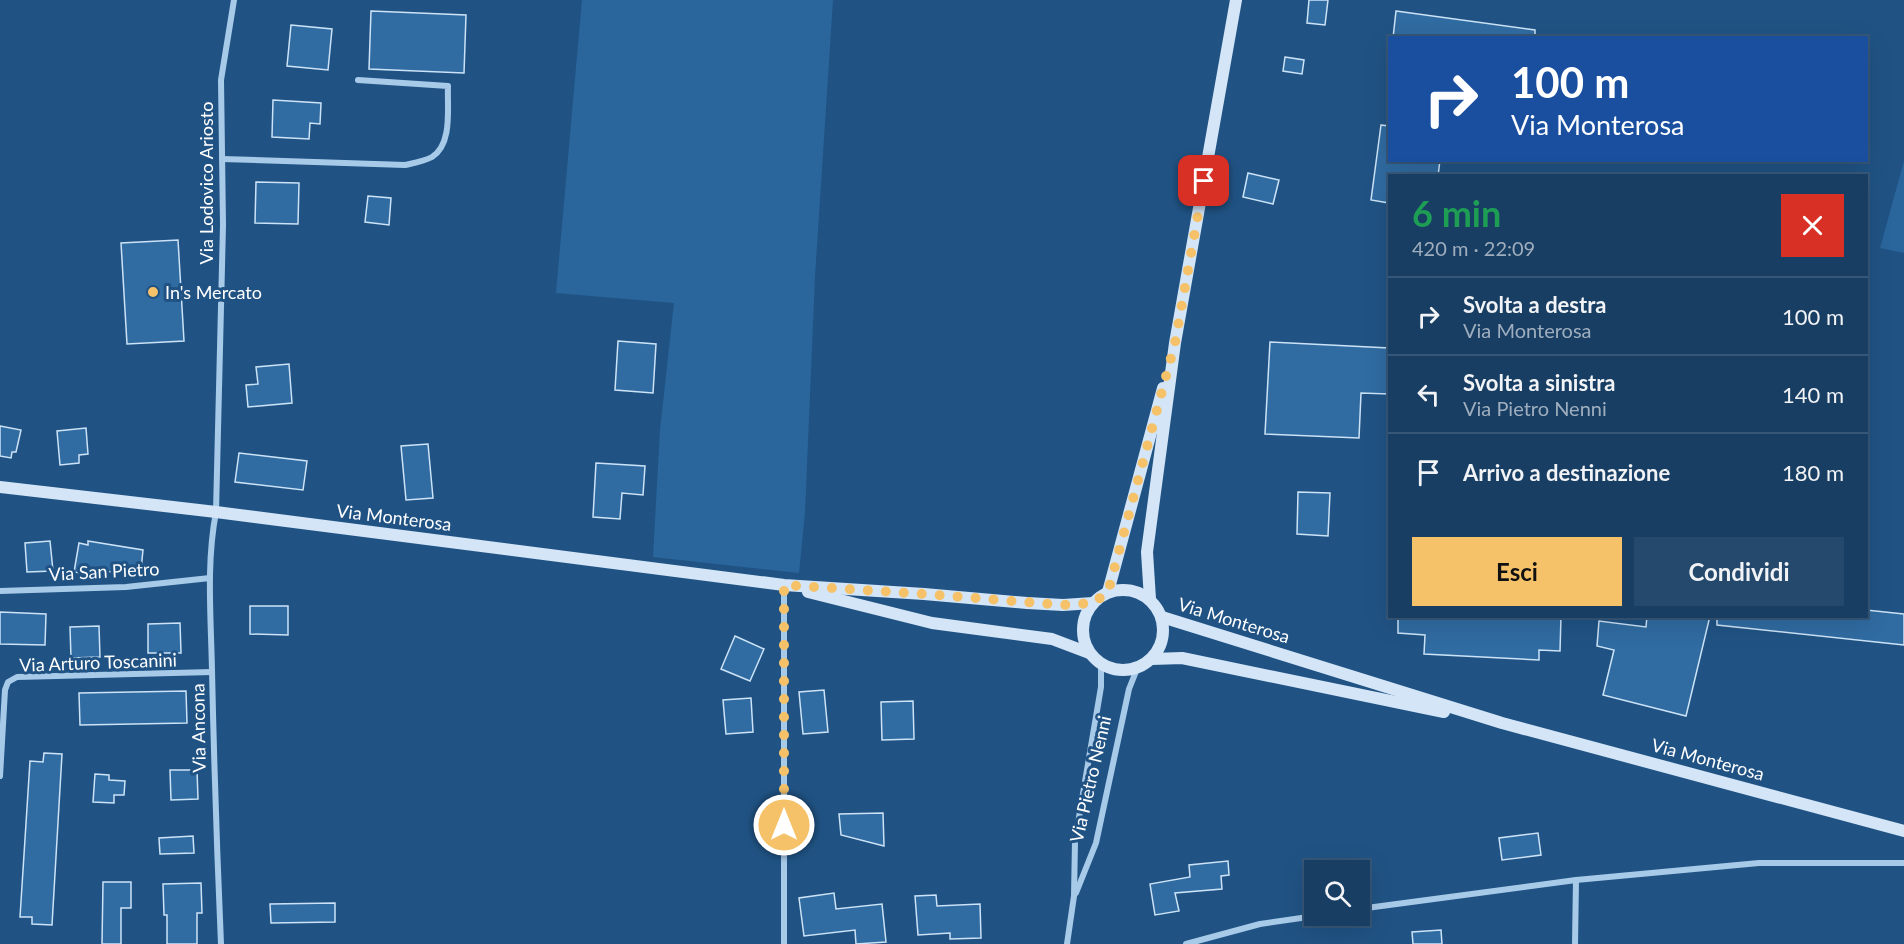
<!DOCTYPE html>
<html lang="it">
<meta charset="utf-8">
<style>
:root{--surface:#183e63;--page:#25496c;--text:#f1f3f6;--muted:#9faebe;--line:#365778;--accent:#f6c269}
body{margin:0;font-family:Lato,sans-serif;background:var(--page);color:var(--text);height:100vh;display:flex;flex-direction:column;font-size:22px;white-space:nowrap}
*{box-sizing:border-box;margin:0}
p{font-size:20px;color:var(--muted)}
.icon{flex:none;width:33px;height:33px;fill:none;stroke:currentColor;stroke-width:2;stroke-linecap:round;stroke-linejoin:round}
.map{position:relative;flex:1;overflow:hidden}
.side{position:absolute;left:1388px;top:174px;width:480px;height:444px;display:flex;flex-direction:column;background:var(--surface);border-radius:0px;box-shadow:0 6px 24px #0002,0 0 0 2px var(--line)}
.side>*{flex:none}
.guide{position:absolute;left:1388px;top:36px;width:480px;height:126px;border-radius:0px;box-shadow:0 6px 24px #0002,0 0 0 2px var(--line);background:#1a4fa0;color:#fff;overflow:hidden}
.tools{position:absolute;left:1304px;top:860px;display:grid;gap:12px}
.tools a{display:grid;place-items:center;width:66px;height:66px;border-radius:0px;background:var(--surface);box-shadow:0 6px 24px #0002,0 0 0 2px var(--line);font-size:30px}
.pin{position:absolute;display:grid;place-items:center;width:51px;height:51px;color:#fff;margin:-26px;border-radius:12px;box-shadow:0 3px 9px #0006}
.me{position:absolute;width:66px;margin:-33px;rotate:0deg;stroke-linejoin:round;filter:drop-shadow(0 0 4px #0008)}
.turn{display:flex;align-items:center;gap:21px;height:126px;padding:0 24px;font-size:27px}
.turn .icon{width:78px;height:78px;stroke-width:2.5}
.turn b{display:block;font-size:42px;line-height:51px}
.round{display:grid;place-items:center;flex:none;width:63px;height:63px;border-radius:0px;background:var(--page)}
.overview{display:flex;align-items:center;justify-content:space-between;height:102px;padding:0 24px}
h1{font-size:36px;font-weight:700;line-height:45px;color:#1e9e55}
.primary-button{display:flex;gap:12px;margin-top:auto;padding:12px 24px}
.primary-button a{flex:1;height:69px;border-radius:0px;background:var(--accent);color:#111;font-size:24px;font-weight:700;line-height:69px;text-align:center}
.primary-button a+a{background:var(--page);color:var(--text)}
ul{padding:0;list-style:none}
li{display:flex;align-items:center;gap:18px;height:78px;padding:0 24px;border-top:2px solid var(--line)}
li div{flex:1}
li b{display:block;font-size:22px}
li em{font-style:normal}
.map>svg:first-child{display:block}
</style>
<div class="map">
<svg width="1904" height="944" viewBox="0 0 1904 944">
<rect width="100%" height="100%" fill="#205384"/>
<g fill="#2a669c">
<path d="M 582,0 L 833,0 L 815,276 L 805,512 L 799,573 L 653,557 L 660,430 L 674,303 L 556,293 Z"/>
<path d="M 1904,161 L 1904,253 L 1880,248 Z"/>
</g>
<g fill="#306ba1" stroke="#cce3f7" stroke-width="1.5">
<path d="M 1309,0 L 1328,0 L 1325,25 L 1307,23 Z"/>
<path d="M 371,11 L 466,15 L 464,73 L 369,69 Z"/>
<path d="M 1396,11 L 1535,30 L 1535,38 L 1393,38 Z"/>
<path d="M 291,25 L 332,29 L 328,70 L 287,66 Z"/>
<path d="M 1285,57 L 1304,60 L 1302,74 L 1283,71 Z"/>
<path d="M 273,100 L 321,103 L 320,124 L 310,123 L 309,139 L 272,137 Z"/>
<path d="M 1381,125 L 1389,126 L 1389,160 L 1440,160 L 1438,176 L 1389,176 L 1389,203 L 1371,200 Z"/>
<path d="M 1248,173 L 1279,180 L 1273,204 L 1243,197 Z"/>
<path d="M 256,182 L 299,183 L 298,224 L 255,223 Z"/>
<path d="M 368,196 L 391,198 L 389,225 L 365,222 Z"/>
<path d="M 178,240 L 184,341 L 127,344 L 121,243 Z"/>
<path d="M 618,341 L 656,344 L 653,393 L 615,390 Z"/>
<path d="M 1270,342 L 1389,348 L 1389,394 L 1361,393 L 1359,438 L 1265,434 Z"/>
<path d="M 289,364 L 292,403 L 248,407 L 246,385 L 258,384 L 256,367 Z"/>
<path d="M 0,426 L 21,430 L 16,452 L 12,452 L 11,458 L 0,456 Z"/>
<path d="M 86,428 L 88,454 L 79,455 L 79,463 L 60,465 L 57,431 Z"/>
<path d="M 428,444 L 433,498 L 406,500 L 401,446 Z"/>
<path d="M 239,453 L 307,461 L 303,490 L 235,482 Z"/>
<path d="M 596,463 L 645,466 L 643,495 L 622,493 L 620,519 L 593,517 Z"/>
<path d="M 1298,492 L 1330,493 L 1328,536 L 1297,534 Z"/>
<path d="M 50,541 L 53,571 L 27,572 L 25,543 Z"/>
<path d="M 88,541 L 143,550 L 141,570 L 130,569 L 129,574 L 87,569 L 86,574 L 74,572 L 79,543 L 88,545 Z"/>
<path d="M 250,606 L 288,606 L 288,635 L 250,634 Z"/>
<path d="M 1866,610 L 1904,614 L 1904,645 L 1717,625 L 1717,616 L 1866,616 Z"/>
<path d="M 0,612 L 46,614 L 45,645 L 0,644 Z"/>
<path d="M 1398,616 L 1561,616 L 1560,651 L 1539,650 L 1539,660 L 1424,654 L 1425,635 L 1398,633 Z"/>
<path d="M 1647,616 L 1710,616 L 1686,716 L 1603,695 L 1614,650 L 1597,646 L 1599,621 L 1646,627 Z"/>
<path d="M 180,623 L 181,653 L 148,653 L 148,624 Z"/>
<path d="M 99,626 L 100,657 L 71,658 L 70,627 Z"/>
<path d="M 735,636 L 764,649 L 750,681 L 721,669 Z"/>
<path d="M 824,690 L 828,732 L 803,734 L 799,692 Z"/>
<path d="M 186,691 L 187,723 L 80,725 L 79,693 Z"/>
<path d="M 751,698 L 753,732 L 726,734 L 723,700 Z"/>
<path d="M 913,701 L 914,739 L 882,740 L 881,702 Z"/>
<path d="M 44,753 L 62,754 L 52,925 L 32,924 L 32,917 L 20,917 L 30,761 L 43,762 Z"/>
<path d="M 170,770 L 197,770 L 198,799 L 171,800 Z"/>
<path d="M 95,774 L 109,775 L 109,780 L 125,781 L 124,795 L 114,795 L 114,803 L 93,802 Z"/>
<path d="M 883,813 L 884,846 L 841,835 L 839,814 Z"/>
<path d="M 1538,833 L 1541,855 L 1502,860 L 1499,838 Z"/>
<path d="M 193,836 L 194,853 L 160,854 L 159,838 Z"/>
<path d="M 1228,861 L 1229,875 L 1221,876 L 1222,889 L 1175,893 L 1179,911 L 1155,915 L 1150,884 L 1190,877 L 1189,865 Z"/>
<path d="M 103,882 L 131,882 L 131,908 L 121,908 L 121,944 L 102,944 Z"/>
<path d="M 201,883 L 202,913 L 197,913 L 197,944 L 167,944 L 167,915 L 164,915 L 163,884 Z"/>
<path d="M 834,893 L 836,909 L 882,904 L 886,942 L 856,944 L 855,930 L 804,936 L 799,898 Z"/>
<path d="M 936,895 L 937,906 L 980,904 L 981,938 L 950,939 L 950,933 L 918,935 L 915,896 Z"/>
<path d="M 335,903 L 335,922 L 271,923 L 270,904 Z"/>
<path d="M 1441,930 L 1442,944 L 1413,944 L 1412,932 Z"/>
</g>
<g fill="none" stroke-linecap="round" stroke-linejoin="round">
<g stroke="#a8cae9" stroke-width="6">
<path d="M 222,159 L 405,165 C 414,163 425,161 432,157 C 453,144 447,107 448,86 L 358,80"/>
<path d="M 784,585 L 784,944"/>
<path d="M 0,591 L 126,587 L 210,578"/>
<path d="M 0,776 L 5,690 L 8,682 L 17,677 L 212,672"/>
<path d="M 1076,893 L 1096,843 L 1129,689 L 1137,669"/>
<path d="M 1359,909 L 1576,880 L 1759,863 L 1904,863"/>
<path d="M 221,944 C 217,853 214,762 212,671 C 211,617 206,564 216,512 L 223,225 L 221,80 L 234,0"/>
<path d="M 1067,944 L 1074,896 L 1075,841 L 1101,687 L 1101,665"/>
<path d="M 1186,944 L 1260,924 L 1322,915"/>
<path d="M 1575,944 L 1576,880"/>
</g>
<g stroke="#d3e5f7" stroke-width="12">
<path d="M 0,487 L 216,512 L 784,585 L 924,594 L 1027,603 L 1063,605 L 1093,603"/>
<circle cx="1123" cy="630" r="40"/>
<path d="M 808,592 L 932,623 L 1052,639 L 1089,653"/>
<path d="M 1108,592 L 1163,388"/>
<path d="M 1150,599 L 1147,552 L 1175,343 L 1236,0"/>
<path d="M 1162,617 L 1502,723 L 1904,831"/>
<path d="M 1152,659 L 1182,658 L 1444,712"/>
</g>
</g>
<g fill="none" stroke-linecap="round" stroke-linejoin="round">
<path stroke="#f6c269" stroke-width="10" stroke-dasharray="0 18" d="M 784,825 L 784,585 L 924,594 L 1063,605 L 1093,603 L 1108,592 L 1175,343 L 1204,181"/>
</g>
<circle fill="#f6c269" stroke="#205384" stroke-width="2" cx="153" cy="292" r="6"/>
<g text-anchor="middle" dominant-baseline="central" stroke-width="6" stroke-linejoin="round" paint-order="stroke">
<g font-size="18" fill="#fff" stroke="#205384">
<text transform="translate(206 183) rotate(-90)">Via Lodovico Ariosto</text>
<text transform="translate(394 517) rotate(7)">Via Monterosa</text>
<text transform="translate(104 571) rotate(-3)">Via San Pietro</text>
<text transform="translate(1234 620) rotate(17)">Via Monterosa</text>
<text transform="translate(98 662) rotate(-2)">Via Arturo Toscanini</text>
<text transform="translate(198 728) rotate(-91)">Via Ancona</text>
<text transform="translate(1708 759) rotate(15)">Via Monterosa</text>
<text transform="translate(1090 779) rotate(-77)">Via Pietro Nenni</text>
</g>
<g font-size="18" fill="#fff" stroke="#205384" text-anchor="start">
<text x="165" y="292">In's Mercato</text>
</g>
</g>
</svg>
<div class="tools">
<a><svg class="icon" aria-label="search" viewBox="0 0 24 24"><circle cx="10" cy="10" r="6"/><path d="M15 15l6 6"/></svg></a>
</div>
<div class="pin" style="left:1204px;top:181px;background:#d93025"><svg class="icon" aria-label="arrive" viewBox="0 0 24 24"><path d="M6 21V4h12l-3 4 3 4H6"/></svg></div>
<svg class="me" style="left:784px;top:825px" viewBox="-20 -20 40 40"><circle r="17" fill="#f6c269" stroke="#fff" stroke-width="3"/><path d="M0-11L8 9 0 5-8 9z" fill="#fff"/></svg>
<div class="guide">
<div class="turn"><svg class="icon" aria-label="right" viewBox="0 0 24 24"><path d="M7 20v-9h11M14 6l5 5-5 5"/></svg><div><b>100 m</b>Via Monterosa</div></div>
</div>
<section class="side">
<div class="overview"><div><h1>6 min</h1><p>420 m · 22:09</p></div><a class="round" style="background:#d93025;color:#fff"><svg class="icon" aria-label="close" viewBox="0 0 24 24"><path d="M6 6l12 12M18 6L6 18"/></svg></a></div>
<ul>
<li><svg class="icon" aria-label="right" viewBox="0 0 24 24"><path d="M7 20v-9h11M14 6l5 5-5 5"/></svg><div><b>Svolta a destra</b><p>Via Monterosa</p></div><em>100 m</em></li>
<li><svg class="icon" aria-label="left" viewBox="0 0 24 24"><path d="M17 20v-9H6M10 6l-5 5 5 5"/></svg><div><b>Svolta a sinistra</b><p>Via Pietro Nenni</p></div><em>140 m</em></li>
<li><svg class="icon" aria-label="arrive" viewBox="0 0 24 24"><path d="M6 21V4h12l-3 4 3 4H6"/></svg><div><b>Arrivo a destinazione</b></div><em>180 m</em></li>
</ul>
<div class="primary-button"><a>Esci</a><a>Condividi</a></div>
</section>
</div>
